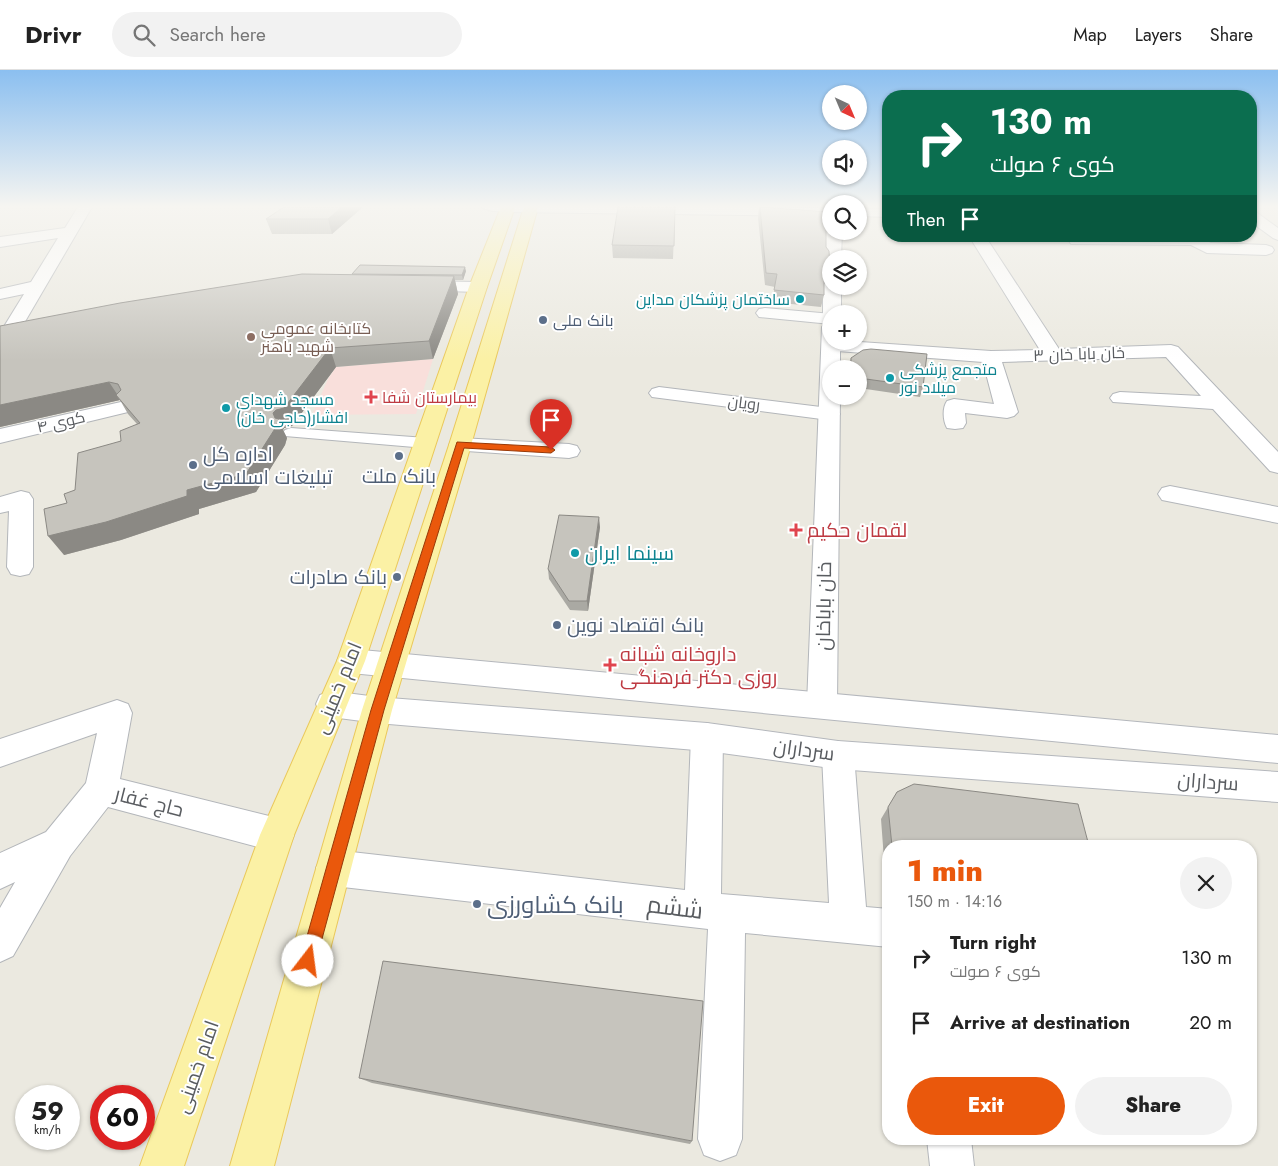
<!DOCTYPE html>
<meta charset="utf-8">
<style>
:root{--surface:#fff;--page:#f2f2f2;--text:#222;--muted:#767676;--line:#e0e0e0;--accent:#ea580c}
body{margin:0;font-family:Jost,Cairo,sans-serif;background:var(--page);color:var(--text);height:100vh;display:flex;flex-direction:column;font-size:19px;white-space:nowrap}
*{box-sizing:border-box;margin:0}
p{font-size:16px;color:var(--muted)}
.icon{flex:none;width:28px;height:28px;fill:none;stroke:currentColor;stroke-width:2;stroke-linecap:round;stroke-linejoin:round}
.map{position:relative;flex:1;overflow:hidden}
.side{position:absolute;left:882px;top:770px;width:375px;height:305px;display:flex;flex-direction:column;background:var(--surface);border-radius:20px;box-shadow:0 1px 4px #0004}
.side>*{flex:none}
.hud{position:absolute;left:882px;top:20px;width:375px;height:152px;border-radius:20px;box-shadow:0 1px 4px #0004;background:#0b6e4f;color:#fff;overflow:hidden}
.needle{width:32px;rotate:136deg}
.fabs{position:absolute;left:822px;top:15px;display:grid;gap:10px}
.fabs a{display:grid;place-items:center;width:45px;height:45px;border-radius:50%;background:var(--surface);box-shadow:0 1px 4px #0004;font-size:25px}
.speed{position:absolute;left:15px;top:1015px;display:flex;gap:10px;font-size:25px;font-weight:700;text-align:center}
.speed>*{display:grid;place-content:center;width:65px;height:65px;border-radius:50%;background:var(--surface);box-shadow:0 1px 4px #0004;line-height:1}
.speed small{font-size:12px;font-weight:400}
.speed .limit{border:8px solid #d22;background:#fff;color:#111}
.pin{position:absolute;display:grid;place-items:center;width:42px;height:42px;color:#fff;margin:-51px -21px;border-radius:50% 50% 50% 0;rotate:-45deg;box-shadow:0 0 5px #0007}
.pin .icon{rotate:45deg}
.me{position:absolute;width:55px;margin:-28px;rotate:15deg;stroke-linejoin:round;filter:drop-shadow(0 0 4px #0008)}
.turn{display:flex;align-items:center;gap:18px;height:105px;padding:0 25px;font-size:22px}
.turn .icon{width:65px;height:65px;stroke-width:2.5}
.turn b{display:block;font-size:35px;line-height:42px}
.then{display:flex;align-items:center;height:48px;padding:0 25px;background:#0003;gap:10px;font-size:19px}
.round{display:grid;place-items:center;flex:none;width:52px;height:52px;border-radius:26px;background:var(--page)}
.overview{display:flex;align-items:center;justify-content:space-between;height:85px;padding:0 25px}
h1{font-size:30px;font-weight:800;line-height:38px;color:var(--accent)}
.primary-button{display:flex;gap:10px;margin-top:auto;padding:10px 25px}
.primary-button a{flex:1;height:58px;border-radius:30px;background:var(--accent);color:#fff;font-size:20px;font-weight:800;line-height:58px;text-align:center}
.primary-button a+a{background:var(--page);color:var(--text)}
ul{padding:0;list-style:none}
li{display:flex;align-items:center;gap:15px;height:65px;padding:0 25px}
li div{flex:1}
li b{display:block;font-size:19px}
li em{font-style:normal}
header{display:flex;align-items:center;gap:30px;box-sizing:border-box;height:70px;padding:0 25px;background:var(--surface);border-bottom:1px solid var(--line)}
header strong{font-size:24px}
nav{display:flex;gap:28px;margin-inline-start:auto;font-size:18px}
.search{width:350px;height:45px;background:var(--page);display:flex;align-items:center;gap:12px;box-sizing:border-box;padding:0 18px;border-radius:28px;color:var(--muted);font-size:19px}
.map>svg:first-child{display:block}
</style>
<header>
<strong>Drivr</strong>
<div class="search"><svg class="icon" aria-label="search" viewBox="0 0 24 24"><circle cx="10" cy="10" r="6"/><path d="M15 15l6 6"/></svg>Search here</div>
<nav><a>Map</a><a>Layers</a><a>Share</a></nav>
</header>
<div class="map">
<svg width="1278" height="1096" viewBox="0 0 1278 1096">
<rect width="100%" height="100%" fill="#ebe9e0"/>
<path fill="#f9dfdb" d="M 433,289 L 416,344 L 312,345 L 328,309 L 336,297 Z"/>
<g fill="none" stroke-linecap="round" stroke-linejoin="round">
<defs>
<g id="pedestrian">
<path d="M 482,137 L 512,137 L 512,138 C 506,143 488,142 482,137 Z"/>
<path d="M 291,358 L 426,368 L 432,369 L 434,373 L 432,377 L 426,378 L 285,366 L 283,363 L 285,360 Z"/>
</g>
<g id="minor">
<path d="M 78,137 L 92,137 L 16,267 L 14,271 L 7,273 L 0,271 L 0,263 L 24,224 L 0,229 L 0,219 L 31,212 L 58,168 L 0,177 L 0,167 L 65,158 Z"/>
<path d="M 969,166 L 985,166 L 1059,279 L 1171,275 L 1178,277 L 1278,382 L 1278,403 L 1270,401 L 1213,339 L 1113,332 L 1110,328 L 1113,324 L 1120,322 L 1201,326 L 1166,287 L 1002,292 L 1018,342 L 1014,346 L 1007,348 L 965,343 L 966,353 L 963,358 L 955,359 L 947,358 C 943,351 942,338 947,331 L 954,329 L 994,334 L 983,292 L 824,280 L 822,276 L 824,272 L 831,270 L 991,281 L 1040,280 Z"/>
<path d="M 1077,166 L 1198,166 L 1211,173 L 1266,175 L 1272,177 L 1274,180 L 1272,183 L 1266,185 L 1207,183 L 1191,175 L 1071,174 L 1069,171 L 1071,168 Z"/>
<path d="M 419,211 L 478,212 L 484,213 L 487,217 L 484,221 L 478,222 L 413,220 L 410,216 L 413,212 Z"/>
<path d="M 765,238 L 832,244 L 831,254 L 759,247 L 756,243 L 759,239 Z"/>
<path d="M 659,317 L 829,338 L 836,340 L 840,344 L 836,348 L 829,350 L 652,327 L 649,323 L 652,319 Z"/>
<path d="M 121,332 L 128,334 L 131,338 L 128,342 L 0,373 L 0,359 Z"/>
<path d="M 460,368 L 569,374 L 577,376 L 580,381 L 577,386 L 569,388 L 452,380 L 449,375 L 452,370 Z"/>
<path d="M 1170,416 L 1278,437 L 1278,453 L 1162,430 L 1158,424 L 1162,418 Z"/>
<path d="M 21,421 L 29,423 L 33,429 L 33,497 L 29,504 L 20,506 L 11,504 L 7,497 L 9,441 L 0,443 L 0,427 Z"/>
<path d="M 117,630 L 128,634 L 132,643 L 120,709 L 277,748 L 289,753 L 294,765 L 289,777 L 277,782 L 108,737 L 70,786 L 13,886 L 0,892 L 0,838 L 15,812 L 0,819 L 0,783 L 46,762 L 86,713 L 97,663 L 0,697 L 0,669 Z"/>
<path d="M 707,653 L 718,657 L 723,667 L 721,824 L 829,833 L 822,685 L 827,675 L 838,671 L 849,675 L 854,685 L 866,837 L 889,839 L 889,877 L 745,863 L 742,1069 L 736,1085 L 720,1091 L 704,1085 L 698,1069 L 708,859 L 334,816 L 322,810 L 316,798 L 322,786 L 334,780 L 685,820 L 691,667 L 696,657 Z"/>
<path d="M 927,1069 L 971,1069 L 974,1096 L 930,1096 Z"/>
</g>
<g id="tertiary">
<path d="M 500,137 L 831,138 L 831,146 L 507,142 L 502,141 Z"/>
<path d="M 859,138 L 889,139 L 889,147 L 859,146 Z"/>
<path d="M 831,157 L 831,161 L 842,161 L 841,189 L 831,189 L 831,193 L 825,189 L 826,161 Z"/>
<path d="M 831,211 L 831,216 L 841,216 L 841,244 L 831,244 L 831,249 L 826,248 L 823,244 L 823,216 L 826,212 Z"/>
<path d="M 831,251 L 831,271 L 840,271 L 840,299 L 831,299 L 831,326 L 840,326 L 837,635 L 833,644 L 822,648 L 811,644 L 807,635 L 822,257 L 825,253 Z"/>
</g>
<g id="secondary">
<path d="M 1251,141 L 1256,142 L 1278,158 L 1278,170 L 1273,168 L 1251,152 Z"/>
<path d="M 351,579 L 1278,665 L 1278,693 L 351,603 L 341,599 L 337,591 L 341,583 Z"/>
<path d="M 331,621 L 377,627 L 707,653 L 838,671 L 1278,702 L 1278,732 L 838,699 L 707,681 L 377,653 L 331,647 L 320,643 L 316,634 L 320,625 Z"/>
</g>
<g id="primary">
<path d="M 501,137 L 515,137 L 487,217 L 365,591 L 294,765 L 184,1096 L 140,1096 L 260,765 L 337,591 L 469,217 Z"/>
<path d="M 524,137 L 538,137 L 471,375 L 392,640 L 274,1096 L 230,1096 L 362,640 L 449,375 Z"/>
</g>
</defs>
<use href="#pedestrian" stroke="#b3b6ba" stroke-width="2"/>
<use href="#minor" stroke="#b3b6ba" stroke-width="2"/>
<use href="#tertiary" stroke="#b3b6ba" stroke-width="2"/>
<use href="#secondary" stroke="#b4b7bc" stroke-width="2"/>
<use href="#primary" stroke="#eac85a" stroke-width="2"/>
<use href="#pedestrian" fill="#fff" fill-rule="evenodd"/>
<use href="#minor" fill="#fff" fill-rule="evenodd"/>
<use href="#tertiary" fill="#fff" fill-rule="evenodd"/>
<use href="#secondary" fill="#fff" fill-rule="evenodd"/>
<use href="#primary" fill="#fbf1a5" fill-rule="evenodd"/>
</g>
<g fill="#aaa9a3">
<path d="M 363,137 L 332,164 L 272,164 L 266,149 Z"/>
<path d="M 675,137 L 673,189 L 613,188 L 612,175 Z"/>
<path d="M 759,137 L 829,146 L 826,159 L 826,177 L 830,198 L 827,210 L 824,213 L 824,225 L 821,237 L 772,232 L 775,217 L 765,215 L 758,148 Z"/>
<path d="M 466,201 L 463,210 L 455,210 L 458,224 L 433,289 L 336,297 L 292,356 L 284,358 L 283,360 L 287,368 L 285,375 L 256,422 L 199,439 L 199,444 L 121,470 L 64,485 L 67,433 L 75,420 L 137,354 L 128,344 L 120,330 L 0,357 L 0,256 L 352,205 L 352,204 Z"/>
<path d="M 851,288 L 923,317 L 920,327 L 859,318 L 859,299 L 849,299 Z"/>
<path d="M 600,457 L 588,541 L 570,540 L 549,509 L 548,499 Z"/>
<path d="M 897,722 L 1089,776 L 889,776 L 889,830 L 887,830 L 881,749 Z"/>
<path d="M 359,1008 L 692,1071 L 690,1074 L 372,1013 Z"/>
</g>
<g fill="#8b8984">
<path d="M 342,137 L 363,137 L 332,164 L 328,149 Z"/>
<path d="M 829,146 L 827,158 L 824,161 L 826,149 Z"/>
<path d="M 465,197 L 466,201 L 463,210 L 462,205 Z"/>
<path d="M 830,198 L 827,210 L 821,216 L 824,204 Z"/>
<path d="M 454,206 L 458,224 L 433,289 L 429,271 Z"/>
<path d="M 330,278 L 336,297 L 292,356 L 284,358 L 283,360 L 287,368 L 285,375 L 256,422 L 199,439 L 199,444 L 121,470 L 64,485 L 48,466 L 187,420 L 273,343 Z"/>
<path d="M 109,312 L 121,330 L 116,325 L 120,330 L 0,357 L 0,335 Z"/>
<path d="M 599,447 L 600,457 L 588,541 L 587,531 Z"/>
</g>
<g fill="#c6c4bd" stroke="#8b8984">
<path d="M 284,137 L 342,137 L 328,149 L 266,149 Z"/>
<path d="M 618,137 L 675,137 L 674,176 L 612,175 Z"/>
<path d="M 760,137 L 829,142 L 829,146 L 826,149 L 826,177 L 829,181 L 830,198 L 824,204 L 824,225 L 774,220 L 777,204 L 766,203 Z"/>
<path d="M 360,195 L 465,197 L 462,205 L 352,204 Z"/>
<path d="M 302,204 L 454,206 L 429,271 L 330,278 L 284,338 L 276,340 L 273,343 L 275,348 L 279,349 L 276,357 L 246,404 L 187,420 L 187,426 L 106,452 L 48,466 L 44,439 L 67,433 L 64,424 L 75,420 L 78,383 L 121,371 L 120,361 L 140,353 L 116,325 L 121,320 L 118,314 L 109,312 L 0,335 L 0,256 L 120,233 Z"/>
<path d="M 871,279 L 927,284 L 923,317 L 859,308 L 859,299 L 851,299 L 851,288 L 863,280 Z"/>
<path d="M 559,445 L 599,447 L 587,531 L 569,531 L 548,499 Z"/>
<path d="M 914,714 L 1078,734 L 1089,776 L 892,776 L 888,737 L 897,722 Z"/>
<path d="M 383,891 L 703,931 L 692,1071 L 359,1008 Z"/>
</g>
<linearGradient id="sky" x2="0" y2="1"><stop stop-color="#8bbff0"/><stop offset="0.47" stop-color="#f6f5f1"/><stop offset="1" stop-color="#f6f5f1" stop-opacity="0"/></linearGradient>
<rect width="1278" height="290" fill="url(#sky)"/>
<path fill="#ea580c" stroke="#983908" d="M 457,372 L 551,377 L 555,380 L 551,383 L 464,378 L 384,640 L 316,891 L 314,897 L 308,899 L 303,897 L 300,891 L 371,640 Z"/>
<g fill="#0f9aa8" stroke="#fff" stroke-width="2">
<circle cx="800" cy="229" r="5"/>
<circle cx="890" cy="308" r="5"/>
<circle cx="226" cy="338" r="5"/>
<circle cx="575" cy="483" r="5"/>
</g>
<g fill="#5c6f8a" stroke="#fff" stroke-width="2">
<circle cx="543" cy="250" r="5"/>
<circle cx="399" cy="386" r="5"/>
<circle cx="193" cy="395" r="5"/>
<circle cx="397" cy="507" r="5"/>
<circle cx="557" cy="555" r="5"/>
<circle cx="477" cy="834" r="5"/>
</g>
<circle fill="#8d6e63" stroke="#fff" stroke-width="2" cx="251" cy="267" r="5"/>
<g fill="#e0444e" stroke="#fff" stroke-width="2">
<path d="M368.5 319.5h5v5h5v5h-5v5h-5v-5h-5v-5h5z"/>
<path d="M793.5 452.5h5v5h5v5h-5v5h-5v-5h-5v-5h5z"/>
<path d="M607.5 587.5h5v5h5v5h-5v5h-5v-5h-5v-5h5z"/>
</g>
<g text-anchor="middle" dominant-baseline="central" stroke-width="4" stroke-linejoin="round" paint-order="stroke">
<g font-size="16" fill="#0d838f" stroke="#fff" text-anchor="start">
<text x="790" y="229" text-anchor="end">ساختمان پزشکان مداین</text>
<text x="900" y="299">متجمع پزشکی<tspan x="900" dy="18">میلاد نور</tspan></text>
<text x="236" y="329">مسجد شهدای<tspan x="236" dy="18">افشار(حاجی خان)</tspan></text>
</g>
<g font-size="16" fill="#4e5e75" stroke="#fff" text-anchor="start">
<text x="553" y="250">بانک ملی</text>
</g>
<g font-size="16" fill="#785e54" stroke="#fff" text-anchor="start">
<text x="261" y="258">کتابخانه عمومی<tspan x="261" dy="18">شهید باهنر</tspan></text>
</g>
<g font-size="16" fill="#595c60" stroke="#fff">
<text transform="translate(1079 284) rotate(-2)">خان بابا خان ۳</text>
<text transform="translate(744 333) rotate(7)">رویان</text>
<text transform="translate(61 352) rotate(-13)">کوی ۴</text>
</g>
<g font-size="16" fill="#be3a42" stroke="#fff" text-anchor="start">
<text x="382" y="327">بیمارستان شفا</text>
</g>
<g font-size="20" fill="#4e5e75" stroke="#fff" text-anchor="start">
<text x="203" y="384">اداره کل<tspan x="203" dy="23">تبلیغات اسلامی</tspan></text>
<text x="399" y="406" text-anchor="middle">بانک ملت</text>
<text x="387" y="507" text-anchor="end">بانک صادرات</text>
<text x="567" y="555">بانک اقتصاد نوین</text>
</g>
<g font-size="20" fill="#be3a42" stroke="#fff" text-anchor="start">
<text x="807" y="460">لقمان حکیم</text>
<text x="620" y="584">داروخانه شبانه<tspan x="620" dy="23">روزی دکتر فرهنگی</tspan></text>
</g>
<g font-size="20" fill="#0d838f" stroke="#fff" text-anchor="start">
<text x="585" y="483">سینما ایران</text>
</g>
<g font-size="20" fill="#595c60" stroke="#fff">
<text transform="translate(824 536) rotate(-89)">خان باباخان</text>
<text transform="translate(338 618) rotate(-68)">امام خمینی</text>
<text transform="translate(804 680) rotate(8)">سرداران</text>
<text transform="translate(1208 712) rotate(4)">سرداران</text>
<text transform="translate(149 732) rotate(14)">حاج غفار</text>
<text transform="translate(197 997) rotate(-71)">امام خمینی</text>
</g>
<g font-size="24" fill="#4e5e75" stroke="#fff" text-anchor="start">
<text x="487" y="834">بانک کشاورزی</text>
</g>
<g font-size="24" fill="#595c60" stroke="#fff">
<text transform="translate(675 837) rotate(7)">ششم</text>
</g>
</g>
</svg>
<div class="fabs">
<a><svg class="needle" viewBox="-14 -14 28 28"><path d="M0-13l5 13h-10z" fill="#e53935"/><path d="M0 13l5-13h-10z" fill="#767676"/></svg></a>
<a><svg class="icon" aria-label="sound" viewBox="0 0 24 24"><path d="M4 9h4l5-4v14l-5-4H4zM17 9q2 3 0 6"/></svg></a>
<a><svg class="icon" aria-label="search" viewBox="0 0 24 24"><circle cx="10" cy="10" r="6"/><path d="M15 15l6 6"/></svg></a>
<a><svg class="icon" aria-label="layers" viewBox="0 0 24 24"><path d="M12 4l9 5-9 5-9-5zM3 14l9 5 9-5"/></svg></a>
<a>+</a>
<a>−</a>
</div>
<div class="speed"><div>59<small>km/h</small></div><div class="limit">60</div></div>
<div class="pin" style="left:551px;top:380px;background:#d93025"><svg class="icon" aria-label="arrive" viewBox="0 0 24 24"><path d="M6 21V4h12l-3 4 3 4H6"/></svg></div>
<svg class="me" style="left:308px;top:891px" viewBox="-20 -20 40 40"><circle r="19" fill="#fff"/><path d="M0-13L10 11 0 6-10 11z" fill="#ea580c"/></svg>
<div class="hud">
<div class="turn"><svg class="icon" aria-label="right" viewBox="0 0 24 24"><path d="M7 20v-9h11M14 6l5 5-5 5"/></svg><div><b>130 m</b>کوی ۶ صولت</div></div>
<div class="then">Then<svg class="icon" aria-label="arrive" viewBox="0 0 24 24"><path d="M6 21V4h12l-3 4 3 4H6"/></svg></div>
</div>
<section class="side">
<div class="overview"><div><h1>1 min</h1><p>150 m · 14:16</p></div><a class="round"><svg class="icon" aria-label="close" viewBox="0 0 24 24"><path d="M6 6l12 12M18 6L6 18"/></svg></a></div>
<ul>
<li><svg class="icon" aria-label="right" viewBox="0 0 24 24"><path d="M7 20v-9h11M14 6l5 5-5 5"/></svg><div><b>Turn right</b><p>کوی ۶ صولت</p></div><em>130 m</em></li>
<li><svg class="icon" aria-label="arrive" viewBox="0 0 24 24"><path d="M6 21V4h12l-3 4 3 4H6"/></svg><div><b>Arrive at destination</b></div><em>20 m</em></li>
</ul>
<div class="primary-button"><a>Exit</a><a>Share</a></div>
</section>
</div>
